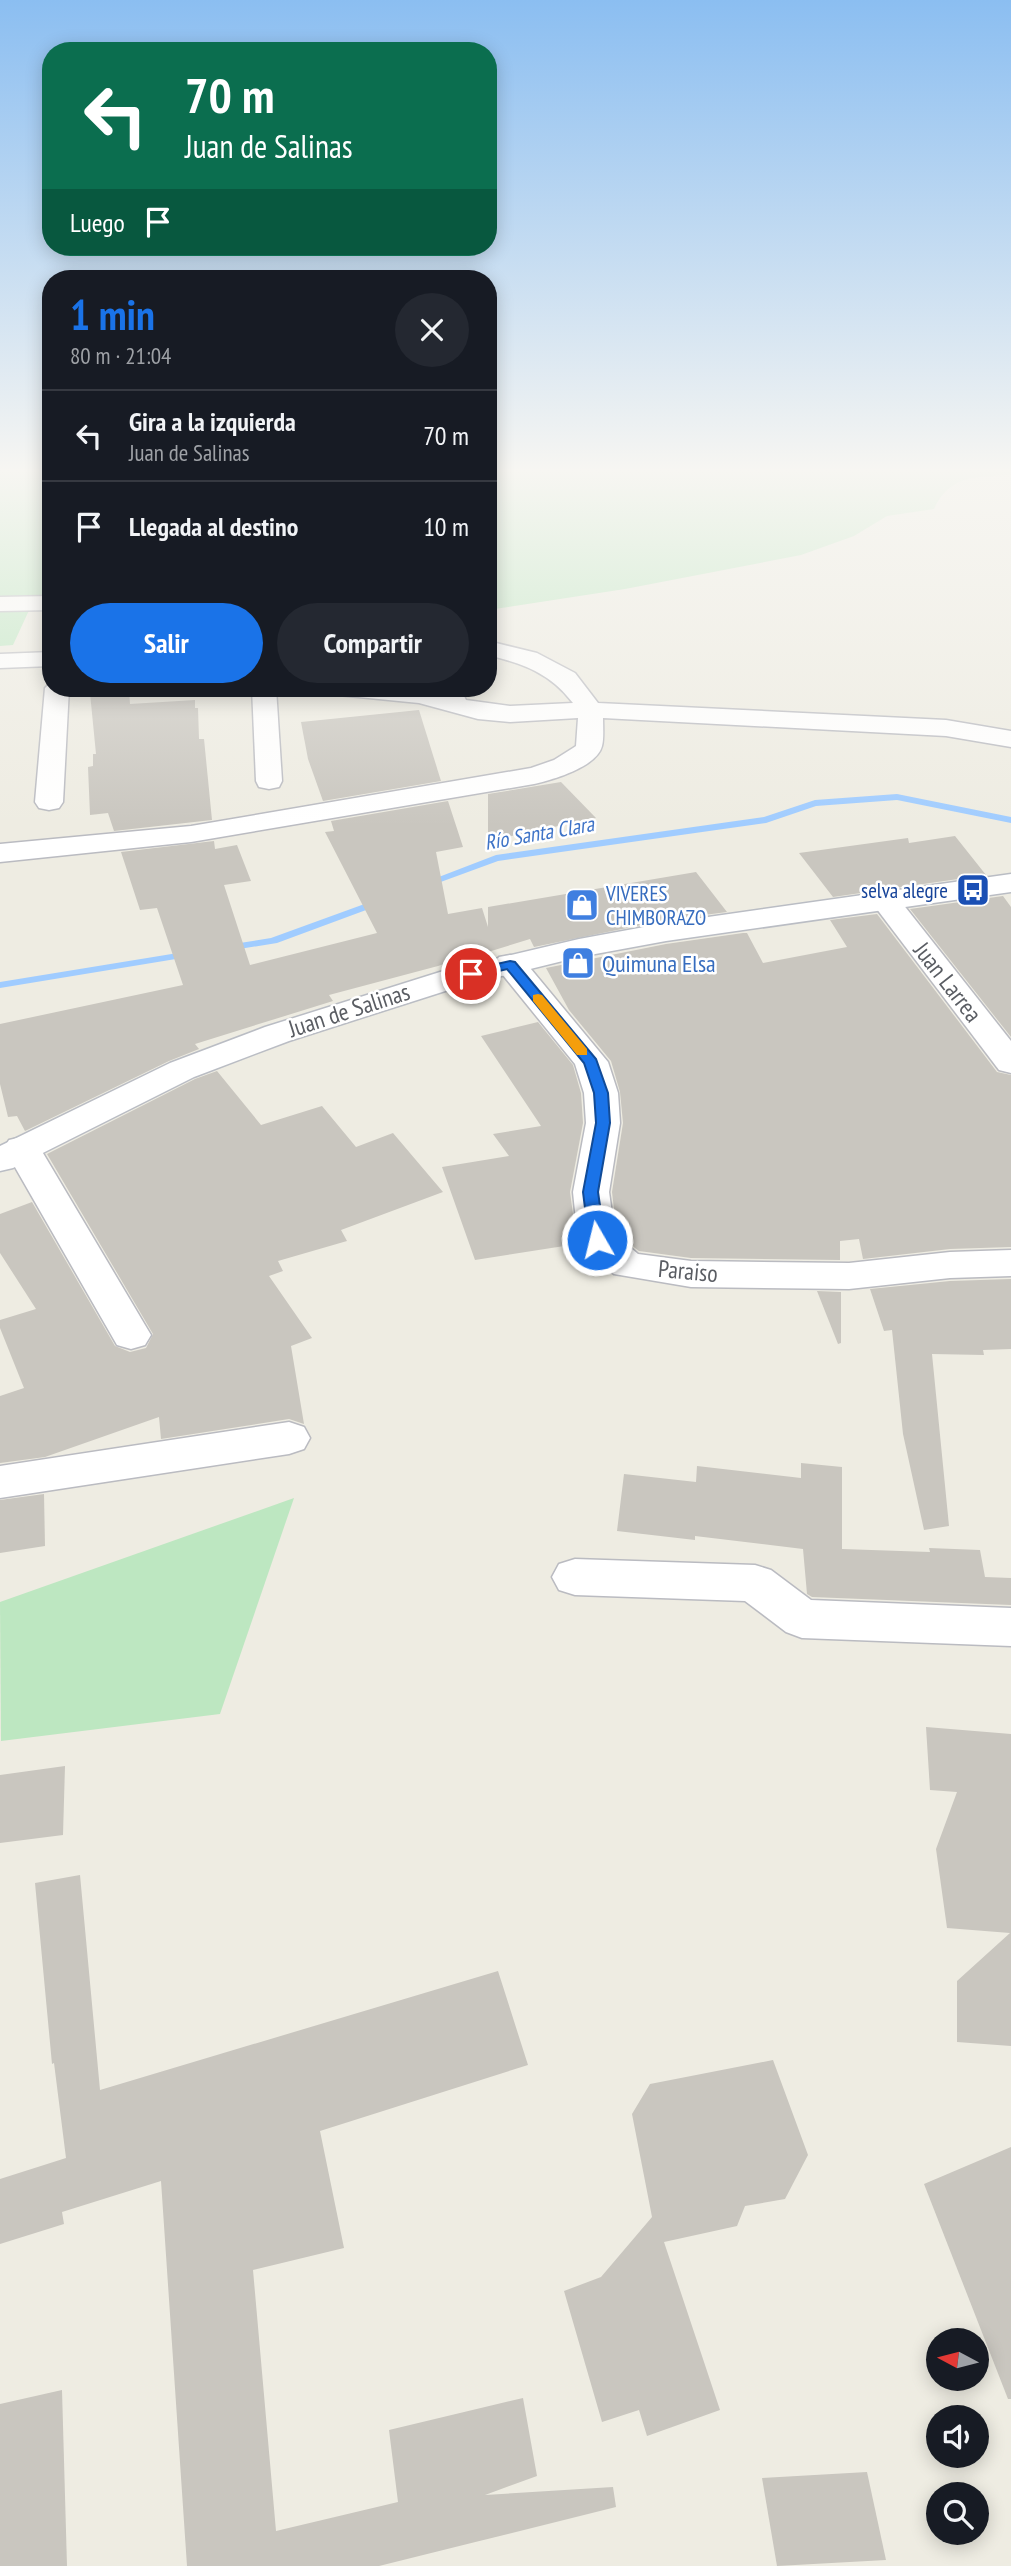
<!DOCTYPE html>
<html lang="es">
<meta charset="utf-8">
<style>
:root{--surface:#171b24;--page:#242831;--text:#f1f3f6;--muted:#9ea1a6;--line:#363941;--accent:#1a73e8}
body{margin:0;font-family:"PT Sans Narrow",sans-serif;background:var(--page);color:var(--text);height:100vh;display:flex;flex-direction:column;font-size:26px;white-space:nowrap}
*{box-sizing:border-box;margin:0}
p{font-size:23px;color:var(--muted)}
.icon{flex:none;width:38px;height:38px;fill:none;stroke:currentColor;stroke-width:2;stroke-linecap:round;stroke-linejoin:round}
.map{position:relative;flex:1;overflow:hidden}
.sheet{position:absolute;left:42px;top:270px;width:455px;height:427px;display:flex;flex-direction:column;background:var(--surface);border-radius:28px;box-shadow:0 4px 18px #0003}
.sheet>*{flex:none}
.guide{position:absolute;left:42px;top:42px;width:455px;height:214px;border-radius:28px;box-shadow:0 4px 18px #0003;background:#0b6e4f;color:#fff;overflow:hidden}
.needle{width:46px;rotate:277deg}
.fabs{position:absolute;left:926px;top:2328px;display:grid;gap:14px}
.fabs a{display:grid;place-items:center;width:63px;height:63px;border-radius:50%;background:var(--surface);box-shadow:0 4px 18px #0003;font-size:35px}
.pin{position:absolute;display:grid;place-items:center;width:60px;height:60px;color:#fff;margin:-30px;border:4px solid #fff;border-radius:50%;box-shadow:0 2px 7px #0007}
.me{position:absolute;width:77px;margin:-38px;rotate:352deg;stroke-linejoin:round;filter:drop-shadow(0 0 5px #0008)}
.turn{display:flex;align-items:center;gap:24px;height:147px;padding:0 28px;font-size:32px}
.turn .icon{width:91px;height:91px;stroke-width:2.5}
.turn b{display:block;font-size:49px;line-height:60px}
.then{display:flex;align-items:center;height:66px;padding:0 28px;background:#0003;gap:14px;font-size:26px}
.round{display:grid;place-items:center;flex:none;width:74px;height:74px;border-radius:37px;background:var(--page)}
.headline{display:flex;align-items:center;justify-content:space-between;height:119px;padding:0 28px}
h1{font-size:42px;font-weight:700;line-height:52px;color:var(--accent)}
.cta{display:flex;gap:14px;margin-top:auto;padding:14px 28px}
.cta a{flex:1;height:80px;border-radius:42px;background:var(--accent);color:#fff;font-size:28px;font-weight:700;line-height:80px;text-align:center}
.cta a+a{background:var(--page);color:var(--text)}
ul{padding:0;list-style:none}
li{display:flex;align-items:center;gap:21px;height:91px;padding:0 28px;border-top:2px solid var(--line)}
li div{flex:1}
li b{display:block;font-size:26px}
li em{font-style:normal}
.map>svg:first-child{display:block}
</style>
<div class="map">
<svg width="1011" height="2566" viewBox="0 0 1011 2566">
<rect width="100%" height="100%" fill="#eeece2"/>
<g fill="#bde7c1">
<path d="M 0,467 L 51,467 L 51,602 L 31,606 L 13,645 L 0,646 Z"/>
<path d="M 488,467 L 1011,467 L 1011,475 C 977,477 950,474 934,509 L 887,516 L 854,536 L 801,555 L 625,589 L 488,610 Z"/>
<path d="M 294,1498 L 220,1714 L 1,1741 L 0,1602 Z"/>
</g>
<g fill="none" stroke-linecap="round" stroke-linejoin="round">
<g fill="#a0ccff" fill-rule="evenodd">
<path d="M 897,794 L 1011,817 L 1011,823 L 897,800 L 816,806 L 766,823 L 498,861 L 427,887 L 419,887 L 418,885 L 496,855 L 764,817 L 815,800 Z"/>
<path d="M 381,898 L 386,901 L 385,903 L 277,943 L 227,951 L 221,948 L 227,945 L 271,938 Z"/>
<path d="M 190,951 L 196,954 L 194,956 L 0,988 L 0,982 Z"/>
</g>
</g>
<g fill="#c9c6bf">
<path d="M 129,690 L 130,704 L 195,700 L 195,708 L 198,708 L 199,739 L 204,739 L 212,820 L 114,831 L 108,813 L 90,815 L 88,767 L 93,766 L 93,754 L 96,754 L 90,693 Z"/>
<path d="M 419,710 L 441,781 L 323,801 L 308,759 L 301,722 Z"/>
<path d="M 561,782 L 596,818 L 488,841 L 488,794 Z"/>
<path d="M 448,801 L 463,847 L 436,852 L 448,914 L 482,908 L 488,927 L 488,907 L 696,872 L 727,912 L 666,920 L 534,947 L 530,939 L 488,952 L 488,949 L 438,966 L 329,995 L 333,1001 L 195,1044 L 199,1049 L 169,1061 L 25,1131 L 17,1116 L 8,1117 L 0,1084 L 0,1024 L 183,985 L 157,908 L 140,910 L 121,852 L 214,841 L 215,849 L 237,845 L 251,881 L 224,885 L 250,965 L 377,933 L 325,832 L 334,831 L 331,821 Z"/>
<path d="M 955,836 L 986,875 L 833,897 L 799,853 L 908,838 L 909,843 Z"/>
<path d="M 1003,896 L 1011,907 L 1011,1037 L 910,909 Z"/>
<path d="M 877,914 L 997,1072 L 1011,1075 L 1011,1247 L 950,1249 L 863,1259 L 859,1239 L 840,1241 L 840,1260 L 691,1258 L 639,1251 L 617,1234 L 612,1192 L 623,1123 L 620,1092 L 611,1061 L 569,1010 L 546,968 L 666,944 L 743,933 L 747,933 L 763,963 L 847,947 L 830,920 Z"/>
<path d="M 538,1022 L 573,1065 L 581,1093 L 583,1123 L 570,1192 L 577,1244 L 475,1260 L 442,1167 L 509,1156 L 493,1134 L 541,1126 L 481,1036 Z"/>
<path d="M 217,1071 L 261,1125 L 322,1106 L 356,1147 L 393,1133 L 443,1192 L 341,1230 L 347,1241 L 278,1261 L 283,1271 L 269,1276 L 312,1338 L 291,1346 L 304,1424 L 289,1419 L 161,1439 L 159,1417 L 45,1457 L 0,1463 L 0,1396 L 24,1388 L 0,1328 L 0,1320 L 36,1309 L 0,1253 L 0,1214 L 32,1202 L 115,1346 L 130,1352 L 146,1348 L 153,1334 L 47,1154 L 195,1079 Z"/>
<path d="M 1011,1279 L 1011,1349 L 983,1350 L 984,1355 L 932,1354 L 949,1526 L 924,1530 L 903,1434 L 892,1330 L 884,1331 L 870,1289 L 950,1281 Z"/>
<path d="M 817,1291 L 841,1292 L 841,1343 L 838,1344 Z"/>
<path d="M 801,1463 L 842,1467 L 842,1549 L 930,1552 L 929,1548 L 980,1550 L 985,1577 L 1011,1578 L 1011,1605 L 812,1597 L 807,1594 L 803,1549 L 695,1536 L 695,1540 L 617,1531 L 624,1474 L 696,1482 L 697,1466 L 801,1478 Z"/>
<path d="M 44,1494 L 45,1546 L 0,1553 L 0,1500 Z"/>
<path d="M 926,1727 L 1011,1734 L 1011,2046 L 957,2042 L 957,1981 L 1010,1933 L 947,1928 L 936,1849 L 957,1792 L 930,1790 Z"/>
<path d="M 65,1766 L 63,1835 L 0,1843 L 0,1775 Z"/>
<path d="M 80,1875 L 100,2090 L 498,1971 L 528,2065 L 320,2131 L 344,2248 L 253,2270 L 276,2531 L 398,2502 L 389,2430 L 523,2398 L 537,2476 L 485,2495 L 613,2487 L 616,2507 L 379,2566 L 187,2566 L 161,2181 L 62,2212 L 64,2224 L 0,2244 L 0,2179 L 66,2158 L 54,2063 L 52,2064 L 35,1883 Z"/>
<path d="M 773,2060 L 808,2155 L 785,2199 L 745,2206 L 737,2226 L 664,2242 L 720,2410 L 647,2436 L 639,2410 L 602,2422 L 564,2291 L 601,2277 L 652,2217 L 632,2114 L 650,2084 Z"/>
<path d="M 1011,2147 L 1011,2399 L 1008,2399 L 924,2184 Z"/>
<path d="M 62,2390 L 67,2566 L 0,2566 L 0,2404 Z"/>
<path d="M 867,2472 L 886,2560 L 777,2566 L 762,2478 Z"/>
</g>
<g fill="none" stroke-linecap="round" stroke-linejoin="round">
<defs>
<g id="street">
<path d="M 51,596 L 51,610 L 0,611 L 0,597 Z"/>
<path d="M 488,641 L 537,653 L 575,673 L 598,703 L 946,720 L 1011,731 L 1011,747 L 946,736 L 603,718 C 603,727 604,738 602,746 C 597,767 552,780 534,784 L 191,842 L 0,862 L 0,844 L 191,826 L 531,768 L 554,760 L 573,748 L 576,746 L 578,718 L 510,722 L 478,719 L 419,703 L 338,695 L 329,693 L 326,688 C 369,686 420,683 463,694 L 466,700 L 510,706 L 573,703 C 550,673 524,664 488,655 Z"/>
<path d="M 51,652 L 51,666 L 0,668 L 0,654 Z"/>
<path d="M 51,682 L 51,688 L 69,688 L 63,802 L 59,808 L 49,810 L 39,808 L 35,802 L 45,688 Z"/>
<path d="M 252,688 L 276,688 L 282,781 L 279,787 L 269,789 L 259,787 L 256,781 Z"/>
<path d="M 885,891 L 895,894 L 1011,1041 L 1011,1073 L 999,1070 L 870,900 L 875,894 Z"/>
<path d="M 510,955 L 521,957 L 608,1062 L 618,1093 L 620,1123 L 609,1192 L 615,1235 L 638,1254 L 691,1261 L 849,1263 L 950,1252 L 1011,1250 L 1011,1276 L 950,1278 L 849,1289 L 691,1287 L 614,1274 L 584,1249 L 578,1240 L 573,1192 L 586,1123 L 584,1093 L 575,1064 L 494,964 L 499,957 Z"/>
<path d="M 22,1137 L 35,1140 L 40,1148 L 145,1325 L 151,1335 L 145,1345 L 131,1349 L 117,1345 L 4,1148 L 9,1140 Z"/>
<path d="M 289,1422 L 304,1427 L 310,1438 L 304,1449 L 289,1454 L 0,1498 L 0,1466 Z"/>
<path d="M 575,1559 L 755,1565 L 771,1570 L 811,1600 L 1011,1608 L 1011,1646 L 802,1638 L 786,1632 L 745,1601 L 575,1595 L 559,1590 L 552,1577 L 559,1564 Z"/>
</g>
<path id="secondary" d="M 1011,874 L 1011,892 L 666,941 L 579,957 L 461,986 L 289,1041 L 194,1077 L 13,1168 L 0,1171 L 0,1146 L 170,1063 L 265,1027 L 440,972 L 579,939 L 666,923 Z"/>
</defs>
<use href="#street" stroke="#babbc1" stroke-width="3"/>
<use href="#secondary" stroke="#babdc4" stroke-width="3"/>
<use href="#street" fill="#fff" fill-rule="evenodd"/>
<use href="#secondary" fill="#fff" fill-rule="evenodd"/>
</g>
<linearGradient id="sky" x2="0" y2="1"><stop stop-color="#8bbef1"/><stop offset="0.57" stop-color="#f7f6f2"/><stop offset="1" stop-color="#f7f6f2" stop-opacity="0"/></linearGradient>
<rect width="1011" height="826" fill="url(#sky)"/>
<path fill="#1a73e8" stroke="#114b97" stroke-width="2" d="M 510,961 L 515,962 L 596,1059 L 608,1093 L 610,1123 L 598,1192 L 605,1240 L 602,1244 L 591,1244 L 589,1240 L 583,1192 L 596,1123 L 594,1093 L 584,1063 L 507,969 L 471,978 L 464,974 L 466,971 Z"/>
<path fill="#f59e0b" d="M 538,994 L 542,995 L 587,1049 L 587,1055 L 577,1055 L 533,1001 L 533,995 Z"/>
<defs>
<symbol id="bus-square" viewBox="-11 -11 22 22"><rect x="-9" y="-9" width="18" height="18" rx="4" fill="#1a4fb4" stroke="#fff"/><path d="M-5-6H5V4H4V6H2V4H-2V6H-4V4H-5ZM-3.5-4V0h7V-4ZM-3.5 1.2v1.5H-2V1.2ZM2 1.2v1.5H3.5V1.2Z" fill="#fff"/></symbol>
<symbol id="shop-square" viewBox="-11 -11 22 22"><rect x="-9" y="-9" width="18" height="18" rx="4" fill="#3f7fe0" stroke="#fff"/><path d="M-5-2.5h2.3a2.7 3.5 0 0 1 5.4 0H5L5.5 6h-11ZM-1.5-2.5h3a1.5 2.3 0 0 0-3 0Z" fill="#fff"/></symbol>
</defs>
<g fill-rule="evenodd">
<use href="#bus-square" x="954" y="871" width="38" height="38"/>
<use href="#shop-square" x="563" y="886" width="38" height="38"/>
<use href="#shop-square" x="559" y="944" width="38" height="38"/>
</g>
<g text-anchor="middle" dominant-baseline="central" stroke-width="5" stroke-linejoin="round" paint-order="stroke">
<g font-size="21" font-style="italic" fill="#3e73c7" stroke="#fff">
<text transform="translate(539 833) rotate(-10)">Río Santa Clara</text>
</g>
<g font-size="21" fill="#164399" stroke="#fff" text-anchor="end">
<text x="948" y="890">selva alegre</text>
</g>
<g font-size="21" fill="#366cbe" stroke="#fff" text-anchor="start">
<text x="606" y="893">VIVERES<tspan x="606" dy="24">CHIMBORAZO</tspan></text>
</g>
<g font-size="24" fill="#366cbe" stroke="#fff" text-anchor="start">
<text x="602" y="963">Quimuna Elsa</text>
</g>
<g font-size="24" fill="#5a5d63" stroke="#fff">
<text transform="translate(948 982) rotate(52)">Juan Larrea</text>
<text transform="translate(349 1010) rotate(-18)">Juan de Salinas</text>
<text transform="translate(688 1271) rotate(5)">Paraiso</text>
</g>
</g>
</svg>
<div class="fabs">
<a><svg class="needle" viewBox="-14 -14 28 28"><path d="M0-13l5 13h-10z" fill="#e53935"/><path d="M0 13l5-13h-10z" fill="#9ea1a6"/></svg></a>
<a><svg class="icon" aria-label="sound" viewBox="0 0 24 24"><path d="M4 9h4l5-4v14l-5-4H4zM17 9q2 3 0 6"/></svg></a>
<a><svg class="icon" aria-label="search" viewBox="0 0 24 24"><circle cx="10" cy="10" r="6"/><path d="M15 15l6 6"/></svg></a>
</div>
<div class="pin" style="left:471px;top:974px;background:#d93025"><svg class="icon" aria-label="arrive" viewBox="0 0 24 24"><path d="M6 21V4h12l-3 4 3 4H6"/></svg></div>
<svg class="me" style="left:597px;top:1240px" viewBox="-20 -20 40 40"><circle r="17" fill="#1a73e8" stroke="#fff" stroke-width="3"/><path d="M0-11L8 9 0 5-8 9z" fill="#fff"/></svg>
<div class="guide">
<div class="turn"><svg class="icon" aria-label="left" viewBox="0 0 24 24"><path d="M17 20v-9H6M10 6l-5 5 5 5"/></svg><div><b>70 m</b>Juan de Salinas</div></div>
<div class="then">Luego<svg class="icon" aria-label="arrive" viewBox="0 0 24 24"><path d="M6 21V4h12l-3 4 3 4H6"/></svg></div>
</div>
<section class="sheet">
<div class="headline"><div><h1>1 min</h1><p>80 m · 21:04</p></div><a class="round"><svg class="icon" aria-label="close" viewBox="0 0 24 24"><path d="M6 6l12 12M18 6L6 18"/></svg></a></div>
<ul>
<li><svg class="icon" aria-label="left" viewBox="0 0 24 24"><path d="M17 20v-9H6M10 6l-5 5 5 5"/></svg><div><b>Gira a la izquierda</b><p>Juan de Salinas</p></div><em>70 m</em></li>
<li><svg class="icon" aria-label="arrive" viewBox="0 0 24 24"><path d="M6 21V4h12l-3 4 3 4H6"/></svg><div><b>Llegada al destino</b></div><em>10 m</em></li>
</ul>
<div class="cta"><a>Salir</a><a>Compartir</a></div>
</section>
</div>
